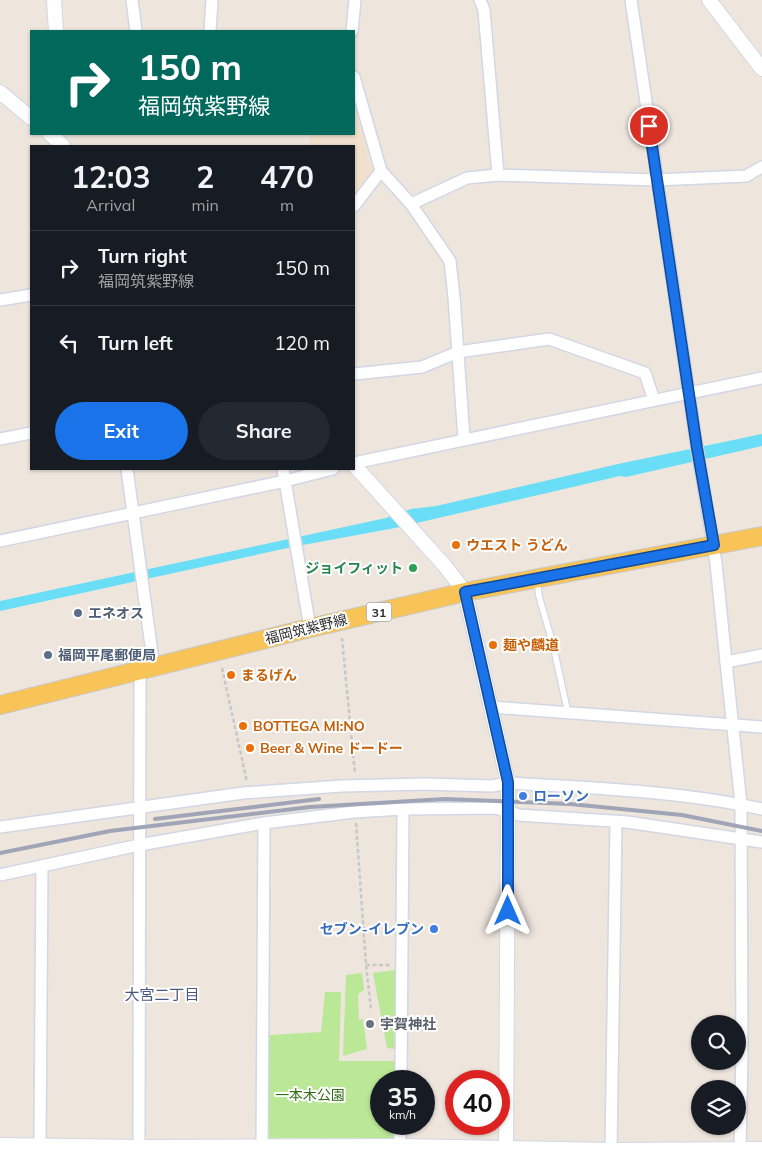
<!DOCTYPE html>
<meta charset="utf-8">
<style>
:root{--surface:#171b24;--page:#242831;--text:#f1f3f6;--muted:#9ea1a6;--line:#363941;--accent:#1a73e8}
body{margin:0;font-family:Mulish,"Noto Sans JP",sans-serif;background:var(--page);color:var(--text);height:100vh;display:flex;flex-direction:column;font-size:19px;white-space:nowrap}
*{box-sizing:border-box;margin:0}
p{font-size:16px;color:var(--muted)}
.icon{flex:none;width:28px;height:28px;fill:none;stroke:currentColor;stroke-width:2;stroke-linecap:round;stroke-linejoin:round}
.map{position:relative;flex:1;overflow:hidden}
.sheet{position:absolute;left:30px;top:145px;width:325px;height:325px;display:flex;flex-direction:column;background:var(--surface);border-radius:0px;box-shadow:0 1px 4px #0004}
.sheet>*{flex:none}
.hud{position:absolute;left:30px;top:30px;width:325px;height:105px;border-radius:0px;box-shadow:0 1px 4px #0004;background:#00695c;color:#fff;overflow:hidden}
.controls{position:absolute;left:691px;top:1015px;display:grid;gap:10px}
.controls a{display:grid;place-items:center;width:55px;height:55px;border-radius:50%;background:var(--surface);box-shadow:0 1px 4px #0004;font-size:25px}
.speed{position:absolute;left:370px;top:1070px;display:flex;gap:10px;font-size:25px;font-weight:700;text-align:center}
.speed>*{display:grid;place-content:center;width:65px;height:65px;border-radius:50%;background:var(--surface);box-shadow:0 1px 4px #0004;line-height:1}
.speed small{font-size:12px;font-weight:400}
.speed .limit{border:8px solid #d22;background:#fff;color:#111}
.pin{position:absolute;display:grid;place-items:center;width:42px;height:42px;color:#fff;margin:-21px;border:2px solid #fff;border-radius:50%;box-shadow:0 1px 5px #0007}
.me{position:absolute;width:55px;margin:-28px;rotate:0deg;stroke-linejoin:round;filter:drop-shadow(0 0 4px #0008)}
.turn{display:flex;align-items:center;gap:18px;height:105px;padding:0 25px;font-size:22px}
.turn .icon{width:65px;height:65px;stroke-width:2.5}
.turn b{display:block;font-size:35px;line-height:42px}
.eta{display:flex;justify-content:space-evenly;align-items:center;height:85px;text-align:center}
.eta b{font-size:30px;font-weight:700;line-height:35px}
.cta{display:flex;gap:10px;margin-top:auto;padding:10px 25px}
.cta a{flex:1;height:58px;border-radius:30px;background:var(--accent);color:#fff;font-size:20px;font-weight:700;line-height:58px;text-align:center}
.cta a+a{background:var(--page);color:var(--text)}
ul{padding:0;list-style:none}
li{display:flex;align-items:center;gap:15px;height:75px;padding:0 25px;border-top:1px solid var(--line)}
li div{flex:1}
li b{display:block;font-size:19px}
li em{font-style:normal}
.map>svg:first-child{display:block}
</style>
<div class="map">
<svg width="762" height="1150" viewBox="0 0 762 1150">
<rect width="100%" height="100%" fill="#eee5dd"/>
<path fill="#f1e1cc" d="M 354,104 L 372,171 L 362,188 L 354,196 L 354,146 L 311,146 L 308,134 L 354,134 Z"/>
<g fill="#bae896">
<path d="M 395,970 L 395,1049 L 387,1048 L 373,973 Z"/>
<path d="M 362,973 L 364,990 L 358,994 L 359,1020 L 363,1019 L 367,1049 L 343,1056 L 346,975 Z"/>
<path d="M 325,992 L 341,992 L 339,1061 L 395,1061 L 395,1081 L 381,1081 L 381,1124 L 396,1124 L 396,1138 L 266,1138 L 269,1035 L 321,1032 Z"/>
</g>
<path fill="#6adef6" d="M 762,434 L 762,446 L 626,477 L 620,476 L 395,528 L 292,547 L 0,611 L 0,601 L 386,518 L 411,509 L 436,506 L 618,464 Z"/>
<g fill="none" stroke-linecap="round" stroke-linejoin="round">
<defs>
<path id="service" d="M 537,581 L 539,596 L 553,645 L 568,713"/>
<g id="minor">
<path d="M 132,0 L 136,31"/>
<path d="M 480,0 L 484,10 L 498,175"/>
<path d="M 631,0 L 697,448 L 716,563 L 726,662"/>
<path d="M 210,31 L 212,0"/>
<path d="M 352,31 L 355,0"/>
<path d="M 354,77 L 381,171 L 411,204 L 450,261 L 454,297 L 464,439"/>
<path d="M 411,204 L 467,178 L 498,175 L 656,180 L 746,176 L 762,167"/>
<path d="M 354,206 L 381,171"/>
<path d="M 0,300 L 31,295"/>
<path d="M 354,374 L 422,367 L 458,352 L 549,339 L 645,373 L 654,400"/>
<path d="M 0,439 L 31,433"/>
<path d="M 354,463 L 762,378"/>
<path d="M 127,469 L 154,668"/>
<path d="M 283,469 L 310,628"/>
<path d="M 0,541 L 285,481 L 333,469"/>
<path d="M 491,707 L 762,727"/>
<path d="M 0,827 L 243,793 L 342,786 L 425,784 L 492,786 L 508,783 C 593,788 679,791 762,809"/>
<path d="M 0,875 L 139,845 L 264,823 L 354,812 L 403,809 L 496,808 L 519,815 L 627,822 L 762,842"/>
<path d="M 401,1081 L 403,809"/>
<path d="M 40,1144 L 42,866"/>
<path d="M 139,1147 L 140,671"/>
<path d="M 262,1150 L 264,823"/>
<path d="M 400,1150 L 400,1124"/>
<path d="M 611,1150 L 616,821"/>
<path d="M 740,1150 L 742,1053 L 741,804 L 726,662 L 762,655"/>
</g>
<g id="tertiary">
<path d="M 54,0 L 56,31"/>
<path d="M 709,0 L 762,69"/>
<path d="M 0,92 L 31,118"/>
<path d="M 50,134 L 63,146"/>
<path d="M 354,465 L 445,566 L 465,592 L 508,783 L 506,1150"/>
<path d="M 0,1145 L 139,1147 L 400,1146 L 611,1150 L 762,1149"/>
</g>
<path id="primary" d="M 0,705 L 310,628 L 465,592 L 762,536"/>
</defs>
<use href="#service" stroke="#d2d7e5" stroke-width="8"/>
<use href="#minor" stroke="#d2d7e5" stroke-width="14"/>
<use href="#tertiary" stroke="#d2d7e5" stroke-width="16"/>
<use href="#primary" stroke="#c8c8c8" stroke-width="20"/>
<g stroke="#c8c8c8" stroke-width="2.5" stroke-dasharray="4 2.5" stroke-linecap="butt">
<path d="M 342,638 L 355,774"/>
<path d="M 222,668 L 247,782"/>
<path d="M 356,823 L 366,965 L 371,1009"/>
<path d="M 366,965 L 390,965"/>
</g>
<use href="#service" stroke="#fff" stroke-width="5.5"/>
<use href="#minor" stroke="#fff" stroke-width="11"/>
<use href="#tertiary" stroke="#fff" stroke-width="14"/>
<use href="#primary" stroke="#f9c457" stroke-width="18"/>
<g stroke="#9fa5b7" stroke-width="4">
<path d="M 155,819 L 319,799"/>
<path d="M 0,853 L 110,831 L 310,807 L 445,799 L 570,804 L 682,815 L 762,831"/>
</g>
</g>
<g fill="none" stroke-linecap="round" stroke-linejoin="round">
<defs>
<path id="route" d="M 508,911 L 508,782 L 465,592 L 714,545 L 697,448 L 649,126"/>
</defs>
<use href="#route" stroke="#114b97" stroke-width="12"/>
<use href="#route" stroke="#1a73e8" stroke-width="9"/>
</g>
<g fill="#e8710a" stroke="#fff" stroke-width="2">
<circle cx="456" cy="545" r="5"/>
<circle cx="493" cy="645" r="5"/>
<circle cx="231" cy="675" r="5"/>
<circle cx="243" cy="726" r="5"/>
<circle cx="250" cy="748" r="5"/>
</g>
<circle fill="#2e9e5b" stroke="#fff" stroke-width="2" cx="413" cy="568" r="5"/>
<g fill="#5c6f8a" stroke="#fff" stroke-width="2">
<circle cx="78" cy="613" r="5"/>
<circle cx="48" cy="655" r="5"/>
</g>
<g fill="#3f7fe0" stroke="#fff" stroke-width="2">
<circle cx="523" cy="796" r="5"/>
<circle cx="434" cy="929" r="5"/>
</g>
<circle fill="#6b7280" stroke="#fff" stroke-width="2" cx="370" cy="1024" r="5"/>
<g text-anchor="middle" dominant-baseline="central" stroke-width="4" stroke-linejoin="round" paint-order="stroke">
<rect fill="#fff" stroke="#6b6b6b" stroke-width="1" x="366.5" y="602.5" width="25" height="19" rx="4"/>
<g font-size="12" font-weight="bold" fill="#2c2c2c">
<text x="379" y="612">31</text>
</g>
<g font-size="14" font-weight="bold" fill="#c56008" stroke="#fff" text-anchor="start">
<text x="466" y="545">ウエスト うどん</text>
<text x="503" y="645">麺や麟道</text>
<text x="241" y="675">まるげん</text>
<text x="253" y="726">BOTTEGA MI:NO</text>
<text x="260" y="748">Beer &amp; Wine ドードー</text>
</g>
<g font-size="14" font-weight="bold" fill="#27864d" stroke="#fff" text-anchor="end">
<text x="403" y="568">ジョイフィット</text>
</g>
<g font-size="14" font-weight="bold" fill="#4e5e75" stroke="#fff" text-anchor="start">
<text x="88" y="613">エネオス</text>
<text x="58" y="655">福岡平尾郵便局</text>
</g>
<g font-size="14" fill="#2c2c2c" stroke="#fff">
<text transform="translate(306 629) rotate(-14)">福岡筑紫野線</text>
</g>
<g font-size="14" font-weight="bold" fill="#366cbe" stroke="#fff" text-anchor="start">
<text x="533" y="796">ローソン</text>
<text x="424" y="929" text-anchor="end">セブン-イレブン</text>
</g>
<g font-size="14" font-weight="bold" fill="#5b616d" stroke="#fff" text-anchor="start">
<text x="380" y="1024">宇賀神社</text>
</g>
<g font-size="14" fill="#316e16" stroke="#fff">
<text x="310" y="1095">一本木公園</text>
</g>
<g font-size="15" fill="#495880" stroke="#fff">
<text x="162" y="994">大宮二丁目</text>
</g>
</g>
</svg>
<div class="controls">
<a><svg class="icon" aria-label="search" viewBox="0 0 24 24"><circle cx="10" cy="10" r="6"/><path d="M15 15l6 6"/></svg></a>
<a><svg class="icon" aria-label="layers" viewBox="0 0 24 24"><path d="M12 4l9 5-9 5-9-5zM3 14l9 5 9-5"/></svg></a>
</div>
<div class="speed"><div>35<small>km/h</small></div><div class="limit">40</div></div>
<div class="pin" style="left:649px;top:126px;background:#d93025"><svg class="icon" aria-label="arrive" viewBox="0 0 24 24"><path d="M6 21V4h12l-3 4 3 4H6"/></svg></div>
<svg class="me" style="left:508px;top:911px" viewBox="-20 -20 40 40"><path d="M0-17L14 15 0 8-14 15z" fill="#1a73e8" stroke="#fff" stroke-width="4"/></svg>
<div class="hud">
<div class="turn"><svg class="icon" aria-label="right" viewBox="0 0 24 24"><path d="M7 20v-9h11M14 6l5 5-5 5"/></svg><div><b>150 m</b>福岡筑紫野線</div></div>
</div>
<section class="sheet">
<div class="eta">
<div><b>12:03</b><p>Arrival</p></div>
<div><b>2</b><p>min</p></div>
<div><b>470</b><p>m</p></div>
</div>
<ul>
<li><svg class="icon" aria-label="right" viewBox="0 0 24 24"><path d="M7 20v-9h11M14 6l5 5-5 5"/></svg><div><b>Turn right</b><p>福岡筑紫野線</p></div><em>150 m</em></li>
<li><svg class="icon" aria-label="left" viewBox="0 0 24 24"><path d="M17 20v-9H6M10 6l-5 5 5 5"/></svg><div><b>Turn left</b></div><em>120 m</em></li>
</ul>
<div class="cta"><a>Exit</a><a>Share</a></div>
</section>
</div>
